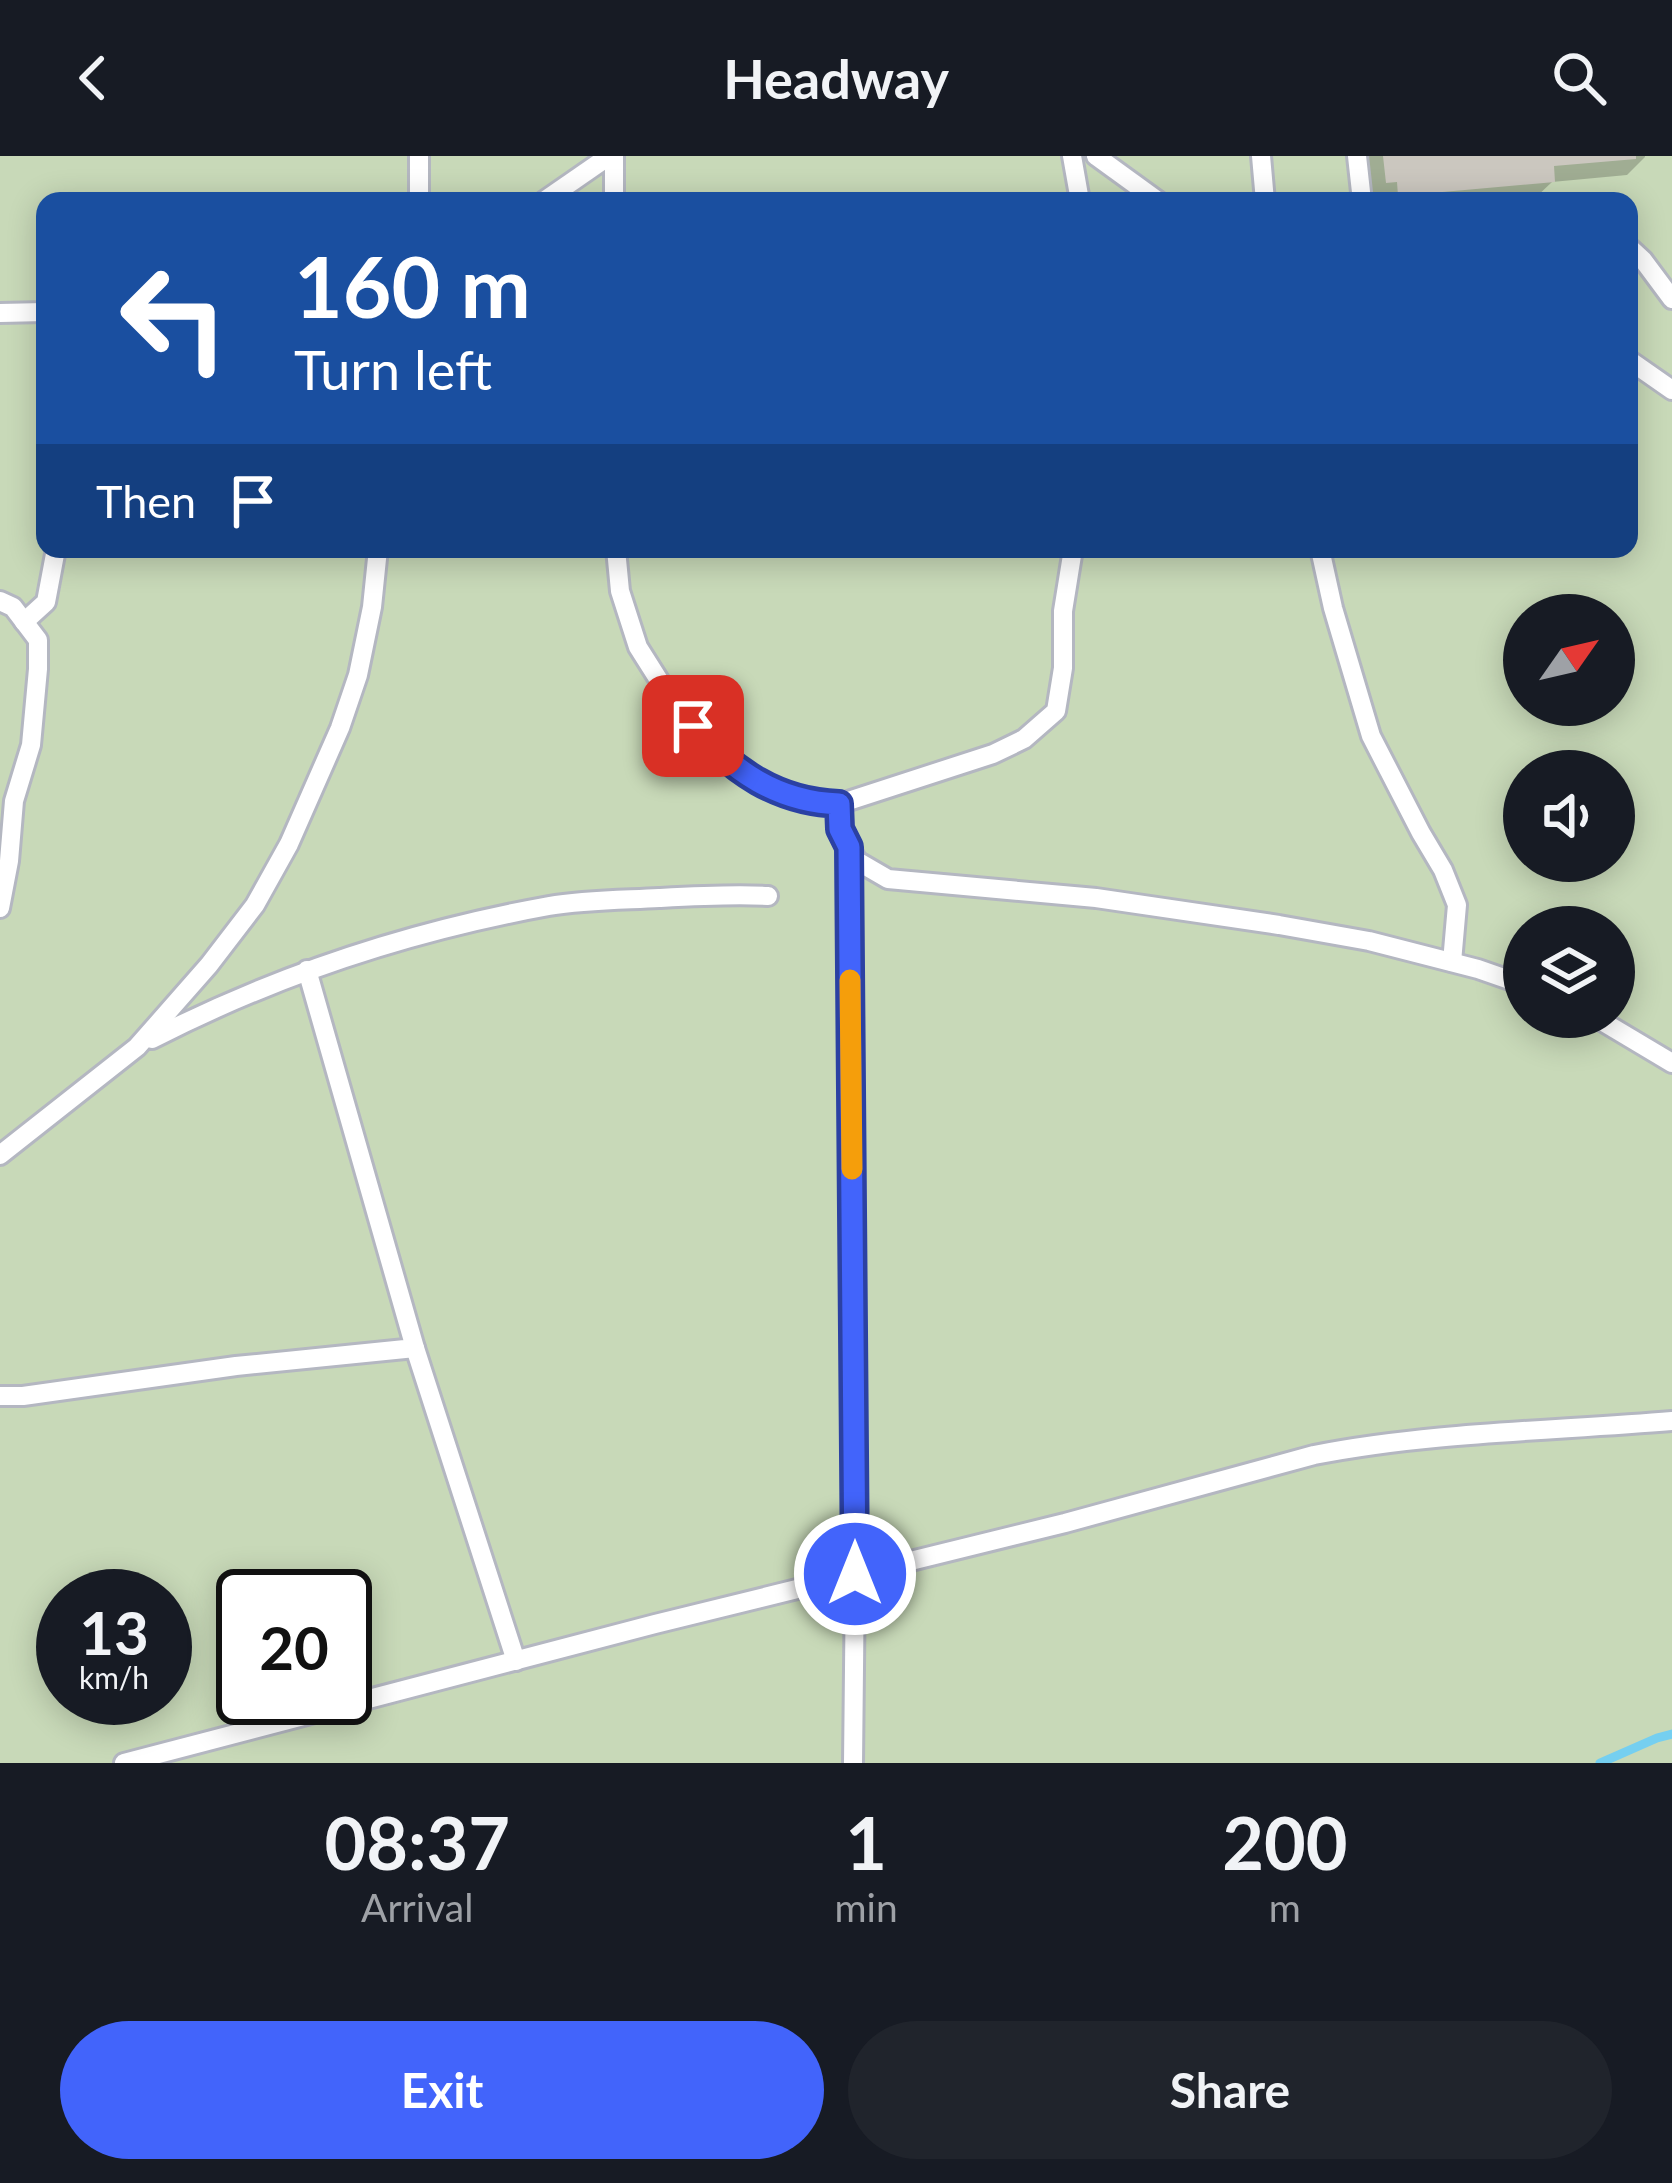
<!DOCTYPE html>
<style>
:root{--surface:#171b24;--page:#20242c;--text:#f1f3f6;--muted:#9ea1a6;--accent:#4264fb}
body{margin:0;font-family:Lato,sans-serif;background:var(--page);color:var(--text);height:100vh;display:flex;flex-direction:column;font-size:45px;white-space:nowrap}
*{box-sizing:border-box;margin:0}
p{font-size:39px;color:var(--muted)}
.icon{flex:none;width:66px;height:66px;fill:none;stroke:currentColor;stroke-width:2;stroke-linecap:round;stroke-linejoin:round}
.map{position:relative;height:1607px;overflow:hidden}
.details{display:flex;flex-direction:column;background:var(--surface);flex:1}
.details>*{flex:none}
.hud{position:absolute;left:36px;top:36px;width:1602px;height:366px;border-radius:24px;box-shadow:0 6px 30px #0003;background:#1a4fa0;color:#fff;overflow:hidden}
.needle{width:78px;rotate:56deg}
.buttons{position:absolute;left:1503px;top:438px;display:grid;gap:24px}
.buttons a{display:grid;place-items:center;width:132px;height:132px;border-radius:50%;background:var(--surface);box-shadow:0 6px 30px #0003;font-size:60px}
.speed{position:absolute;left:36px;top:1413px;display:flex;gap:24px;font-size:60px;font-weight:700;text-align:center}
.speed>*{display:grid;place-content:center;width:156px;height:156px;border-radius:50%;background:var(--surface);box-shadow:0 6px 30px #0003;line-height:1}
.speed small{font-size:30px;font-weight:400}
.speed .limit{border:6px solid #111;border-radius:18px;background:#fff;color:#111}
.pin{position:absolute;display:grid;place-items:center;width:102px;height:102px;color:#fff;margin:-51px;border-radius:24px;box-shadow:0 6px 18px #0006}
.me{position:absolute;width:132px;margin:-66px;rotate:0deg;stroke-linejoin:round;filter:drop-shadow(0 0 9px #0008)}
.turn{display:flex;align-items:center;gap:42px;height:252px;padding:0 60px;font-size:54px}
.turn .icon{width:156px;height:156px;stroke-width:2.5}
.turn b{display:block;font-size:84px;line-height:102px}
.then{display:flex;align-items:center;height:114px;padding:0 60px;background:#0003;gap:24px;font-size:45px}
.eta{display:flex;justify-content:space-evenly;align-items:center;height:204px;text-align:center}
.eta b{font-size:72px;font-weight:700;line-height:84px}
.primary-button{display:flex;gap:24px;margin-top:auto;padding:24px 60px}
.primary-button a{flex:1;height:138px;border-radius:72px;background:var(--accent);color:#fff;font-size:48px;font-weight:700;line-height:138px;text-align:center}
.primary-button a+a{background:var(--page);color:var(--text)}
header{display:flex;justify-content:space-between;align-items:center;height:156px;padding:0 60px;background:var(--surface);font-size:54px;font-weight:700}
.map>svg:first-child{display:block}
</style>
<header><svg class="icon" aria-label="back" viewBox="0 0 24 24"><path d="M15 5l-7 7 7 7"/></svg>Headway<svg class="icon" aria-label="search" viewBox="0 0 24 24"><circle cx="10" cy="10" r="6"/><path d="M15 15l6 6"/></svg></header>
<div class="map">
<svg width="1672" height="1607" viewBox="0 0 1672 1607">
<rect width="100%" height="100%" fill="#efe9e1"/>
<path fill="#c8d9b8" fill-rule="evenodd" d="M 0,0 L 1672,0 L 1672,1607 L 0,1607 ZM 45,45 L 1629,45 L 1629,393 L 45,393 ZM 1524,459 L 1614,459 L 1614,549 L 1524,549 ZM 1524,615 L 1614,615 L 1614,705 L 1524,705 ZM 1524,771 L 1614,771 L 1614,861 L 1524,861 ZM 63,1440 L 165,1440 L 165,1542 L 63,1542 ZM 243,1440 L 345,1440 L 345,1542 L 243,1542 Z"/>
<path fill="#0003" d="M 1365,0 L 1645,0 L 1645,1 L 1627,19 L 1552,26 L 1534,43 L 1380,45 L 1380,43 L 1369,44 Z"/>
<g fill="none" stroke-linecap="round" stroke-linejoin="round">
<path stroke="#75cff0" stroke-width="9" d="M 1600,1607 L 1657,1582 L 1672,1578"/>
</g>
<path fill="#cbc7bf" d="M 1383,0 L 1636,0 L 1636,3 L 1554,10 L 1555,26 L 1398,40 L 1397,26 L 1386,27 Z"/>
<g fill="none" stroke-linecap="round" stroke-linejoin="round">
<defs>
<g id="lane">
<path d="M 419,0 L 419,45"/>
<path d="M 1072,0 L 1080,45"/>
<path d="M 1096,0 L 1158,45"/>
<path d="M 1261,0 L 1265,45"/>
<path d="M 1357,0 L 1362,45"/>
<path d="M 544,45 L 609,0"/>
<path d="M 614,45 L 614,0"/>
<path d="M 1629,91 L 1643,104 L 1672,143"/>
<path d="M 0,157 L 45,156"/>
<path d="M 1629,204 L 1672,234"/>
<path d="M 616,393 L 620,435 L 638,491 L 674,548 L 712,592 L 762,629 L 811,647 L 839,648 L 993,598 L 1024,583 L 1056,555 L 1063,512 L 1063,455 L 1073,393"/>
<path d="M 1320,393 L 1333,452 L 1371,580 L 1421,677 L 1443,714 L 1457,749 L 1452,806"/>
<path d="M 0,445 L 13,451 L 38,484 L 38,513 L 31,589 L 14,645 L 9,705 L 0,752"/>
<path d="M 24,466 L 46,446 L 56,393"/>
<path d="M 839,648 L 840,673 L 857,705 L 888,723 L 1096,742 L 1279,769 L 1369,785 L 1478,813 L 1524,829"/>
<path d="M 849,690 L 855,1418 L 853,1607"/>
<path d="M 1595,861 L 1672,907"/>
<path d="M 152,883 C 277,819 411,775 549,750 C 585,744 623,744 659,742 C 696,740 732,738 768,740"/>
<path d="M 0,999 L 137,891 L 209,809 L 255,749 L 289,688 L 340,572 L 358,519 L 372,451 L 378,393"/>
<path d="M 415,1192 L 516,1505"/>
<path d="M 0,1240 L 23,1240 L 236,1210 L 415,1192 L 307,814"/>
<path d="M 124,1607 L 655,1468 L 1065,1367 L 1314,1299 C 1431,1276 1553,1275 1672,1265"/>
</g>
</defs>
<use href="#lane" stroke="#b4b7c1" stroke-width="24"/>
<use href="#lane" stroke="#fff" stroke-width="18"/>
</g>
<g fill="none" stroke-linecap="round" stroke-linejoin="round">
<defs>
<path id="route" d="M 693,570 C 733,615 777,646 839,648 L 840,673 L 849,691 L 855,1418"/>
</defs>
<use href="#route" stroke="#2b41a3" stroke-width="30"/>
<use href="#route" stroke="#4264fb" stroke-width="21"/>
<path stroke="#f59e0b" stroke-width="21" d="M 850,824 L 852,1013"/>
</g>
</svg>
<div class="buttons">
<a><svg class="needle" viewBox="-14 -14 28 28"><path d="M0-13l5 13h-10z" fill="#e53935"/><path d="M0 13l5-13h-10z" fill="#9ea1a6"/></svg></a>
<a><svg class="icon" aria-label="sound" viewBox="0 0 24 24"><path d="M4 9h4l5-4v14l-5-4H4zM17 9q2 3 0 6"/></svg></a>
<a><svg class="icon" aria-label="layers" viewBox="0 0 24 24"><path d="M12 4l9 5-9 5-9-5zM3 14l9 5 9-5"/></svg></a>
</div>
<div class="speed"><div>13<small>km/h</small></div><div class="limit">20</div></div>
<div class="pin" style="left:693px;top:570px;background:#d93025"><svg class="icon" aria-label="arrive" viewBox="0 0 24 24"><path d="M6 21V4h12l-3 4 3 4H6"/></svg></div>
<svg class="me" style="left:855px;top:1418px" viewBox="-20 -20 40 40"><circle r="17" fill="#4264fb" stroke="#fff" stroke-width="3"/><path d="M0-11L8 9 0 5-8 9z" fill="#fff"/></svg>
<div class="hud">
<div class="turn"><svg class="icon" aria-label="left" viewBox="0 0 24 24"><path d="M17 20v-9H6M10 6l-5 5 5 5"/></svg><div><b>160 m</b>Turn left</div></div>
<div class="then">Then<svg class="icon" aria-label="arrive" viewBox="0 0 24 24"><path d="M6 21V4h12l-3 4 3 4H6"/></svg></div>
</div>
</div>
<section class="details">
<div class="eta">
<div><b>08:37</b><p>Arrival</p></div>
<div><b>1</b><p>min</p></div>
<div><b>200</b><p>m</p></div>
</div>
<div class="primary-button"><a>Exit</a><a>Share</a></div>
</section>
